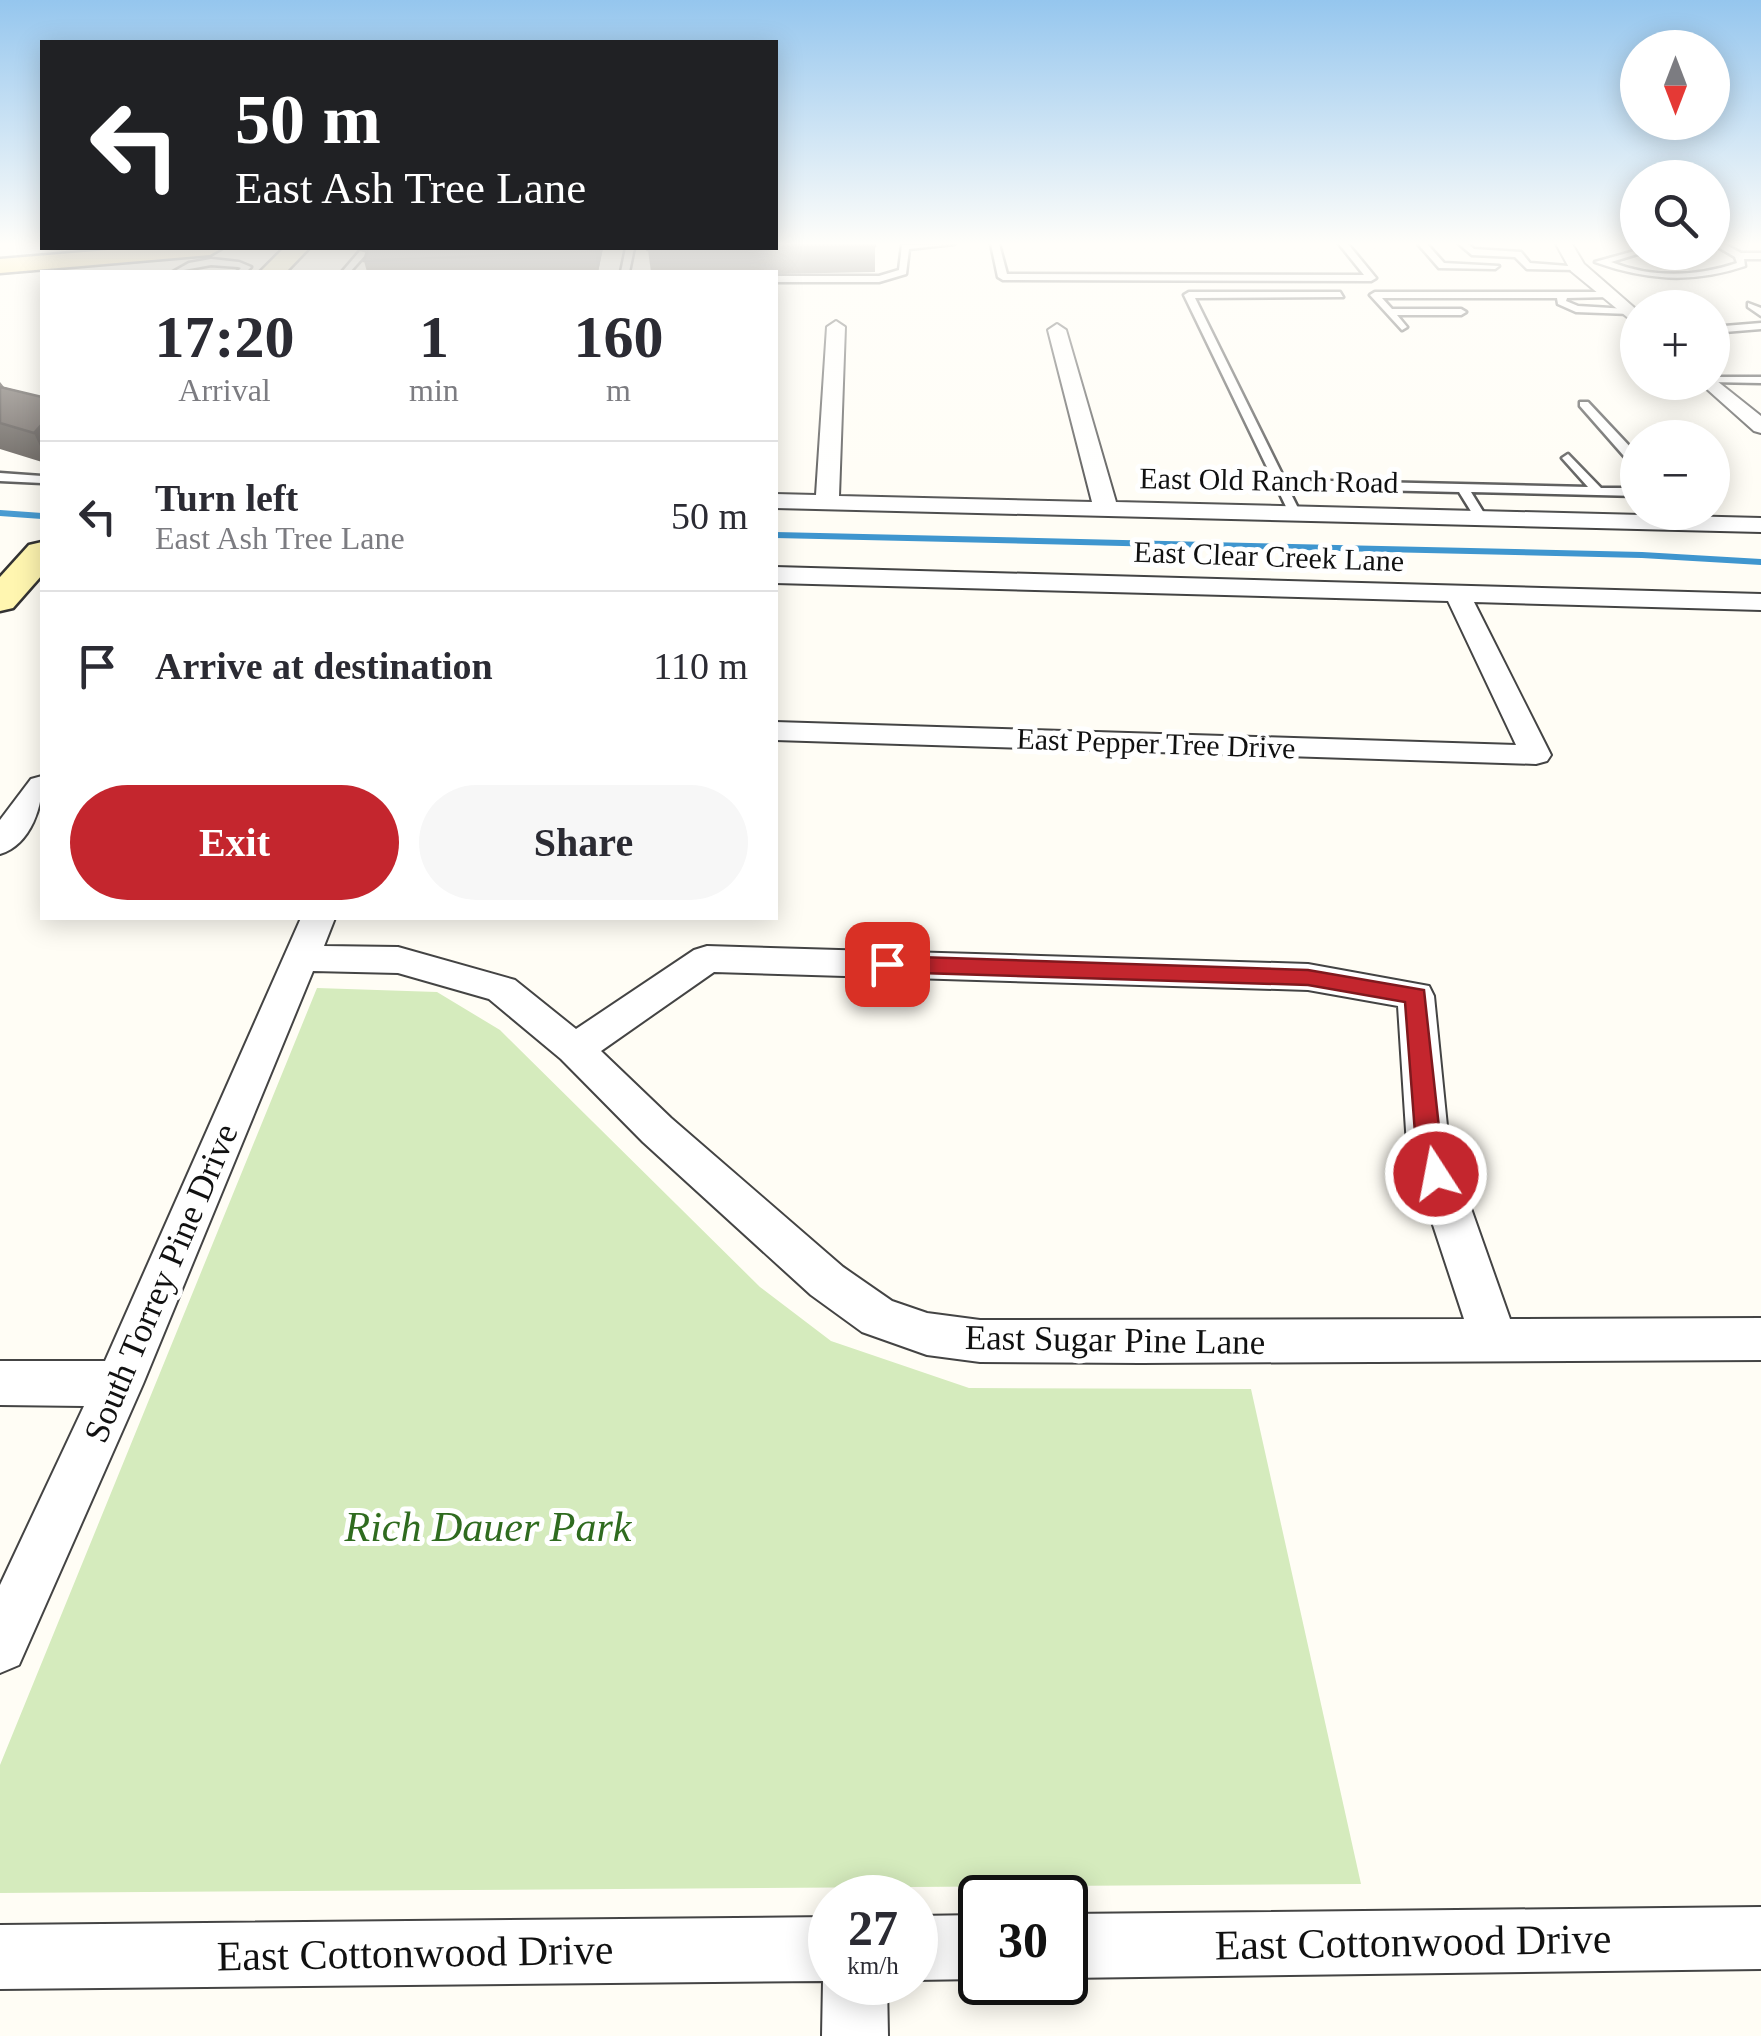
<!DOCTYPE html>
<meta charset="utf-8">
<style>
:root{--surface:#fff;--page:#f7f7f7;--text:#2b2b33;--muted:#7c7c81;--line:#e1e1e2;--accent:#c4262e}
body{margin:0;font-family:"Times New Roman",serif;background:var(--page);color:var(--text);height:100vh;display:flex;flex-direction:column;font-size:38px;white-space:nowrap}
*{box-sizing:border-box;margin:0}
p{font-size:32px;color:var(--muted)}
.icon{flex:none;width:55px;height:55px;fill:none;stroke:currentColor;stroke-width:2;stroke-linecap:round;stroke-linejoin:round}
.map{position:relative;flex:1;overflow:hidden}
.panel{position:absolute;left:40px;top:270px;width:738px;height:650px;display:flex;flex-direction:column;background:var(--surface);border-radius:0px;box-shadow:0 5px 25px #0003}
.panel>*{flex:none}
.hud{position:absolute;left:40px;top:40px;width:738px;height:210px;border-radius:0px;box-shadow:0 5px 25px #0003;background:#202124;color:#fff;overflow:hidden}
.needle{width:65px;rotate:180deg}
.fabs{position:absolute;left:1620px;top:30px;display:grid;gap:20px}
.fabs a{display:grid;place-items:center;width:110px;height:110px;border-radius:50%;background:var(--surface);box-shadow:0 5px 25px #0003;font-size:50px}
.speed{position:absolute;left:808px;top:1875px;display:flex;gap:20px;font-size:50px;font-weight:700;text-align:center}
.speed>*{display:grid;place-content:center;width:130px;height:130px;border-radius:50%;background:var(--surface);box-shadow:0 5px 25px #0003;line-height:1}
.speed small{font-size:25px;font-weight:400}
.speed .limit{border:5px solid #111;border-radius:15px;background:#fff;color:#111}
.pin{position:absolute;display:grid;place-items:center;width:85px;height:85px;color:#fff;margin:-42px;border-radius:20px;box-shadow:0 5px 15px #0006}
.me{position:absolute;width:110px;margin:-55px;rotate:349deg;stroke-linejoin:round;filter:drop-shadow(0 0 8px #0008)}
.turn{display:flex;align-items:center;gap:35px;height:210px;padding:0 30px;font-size:45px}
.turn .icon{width:130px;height:130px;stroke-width:2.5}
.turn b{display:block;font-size:70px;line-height:85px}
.eta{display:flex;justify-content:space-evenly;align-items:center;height:170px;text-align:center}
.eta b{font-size:60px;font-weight:700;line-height:70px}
.action{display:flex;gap:20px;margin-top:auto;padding:20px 30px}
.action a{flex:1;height:115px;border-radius:60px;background:var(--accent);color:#fff;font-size:40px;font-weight:700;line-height:115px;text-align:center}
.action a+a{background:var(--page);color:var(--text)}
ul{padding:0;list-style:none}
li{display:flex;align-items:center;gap:30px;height:150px;padding:0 30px;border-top:2px solid var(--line)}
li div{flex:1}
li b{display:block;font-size:38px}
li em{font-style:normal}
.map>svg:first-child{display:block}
</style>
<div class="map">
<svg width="1761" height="2036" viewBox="0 0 1761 2036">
<rect width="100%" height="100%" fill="#fffdf5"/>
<path fill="#d5ebbd" d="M 317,988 L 437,992 L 500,1030 L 760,1287 L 831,1341 L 969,1388 L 1251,1389 L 1361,1884 L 0,1893 L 0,1765 Z"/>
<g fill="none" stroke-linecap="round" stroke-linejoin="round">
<g stroke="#3f96cf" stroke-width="6">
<path d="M 0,513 L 42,516"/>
<path d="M 775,535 L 1642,555 L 1761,562"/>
</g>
<defs>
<g id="lane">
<path d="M 954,244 L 909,249 L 906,274 L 879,282 L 775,282 L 775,276 L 879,276 L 899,270 L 902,245 Z"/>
<path d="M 991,244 L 999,244 L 1007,274 L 1364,275 L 1339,244 L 1348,244 L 1376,278 L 1371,281 L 1003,280 L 998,277 Z"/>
<path d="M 1418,244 L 1427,244 L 1444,263 L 1499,266 L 1495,269 L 1439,268 Z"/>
<path d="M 1459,244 L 1468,244 L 1474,249 L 1521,252 L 1530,263 L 1581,267 L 1577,270 L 1527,269 L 1515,257 L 1472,255 Z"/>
<path d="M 1713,244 L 1724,244 L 1741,253 L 1761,253 L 1761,259 L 1744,259 L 1745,266 C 1692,284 1645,280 1595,262 L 1638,250 L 1644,252 L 1611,262 C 1652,278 1695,277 1737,263 L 1735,257 Z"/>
<path d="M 626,248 L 634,248 L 629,272 L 621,272 Z"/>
<path d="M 360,251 L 367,253 L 350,272 L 342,272 Z"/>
<path d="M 211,259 L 239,262 L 251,267 L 246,272 L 237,272 L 241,268 L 238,267 L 211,265 L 173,272 L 189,263 Z"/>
<path d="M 1340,292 L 1343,297 L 1195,298 L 1285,480 L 1588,487 L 1562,458 L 1568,454 L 1601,488 L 1638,488 L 1638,496 L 1471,492 L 1487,518 L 1481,522 L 1477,521 L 1459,492 L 1288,488 L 1301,514 L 1291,517 L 1184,295 L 1189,292 Z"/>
<path d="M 1607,292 L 1610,297 L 1567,298 L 1566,301 L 1578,306 L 1627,309 L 1630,314 L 1576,312 L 1558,304 L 1557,298 L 1382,298 L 1392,309 L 1461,309 L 1466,312 L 1461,315 L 1397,315 L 1407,327 L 1402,330 L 1370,295 L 1375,292 Z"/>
<path d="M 1748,303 L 1761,308 L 1761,316 L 1748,307 Z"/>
<path d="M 1761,323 L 1761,329 L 1712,333 L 1712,327 Z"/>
<path d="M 1712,377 L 1761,377 L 1761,383 L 1709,382 L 1712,382 Z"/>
<path d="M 1580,402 L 1588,402 L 1634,451 L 1638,472 L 1580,406 Z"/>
<path d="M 0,473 L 42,476 L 42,483 L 0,481 Z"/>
</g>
<g id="street">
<path d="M 1556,244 L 1572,244 L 1584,264 L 1638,311 L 1638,326 L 1571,271 Z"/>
<path d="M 836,321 L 845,327 L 839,496 L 1092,502 L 1048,330 L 1057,324 L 1066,330 L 1116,502 L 1761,518 L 1761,532 L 775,508 L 775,494 L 816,495 L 827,327 Z"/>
<path d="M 1712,377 L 1761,416 L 1761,433 L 1754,431 L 1699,382 L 1712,382 Z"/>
<path d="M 775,567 L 1761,594 L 1761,610 L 1474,602 L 1551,755 L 1547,761 L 1536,764 L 775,740 L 775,722 L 1516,745 L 1448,601 L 775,583 Z"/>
<path d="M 42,776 C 44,804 31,845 0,854 L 0,820 L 31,779 Z"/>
<path d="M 301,918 L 335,918 L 324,946 L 398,947 L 515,980 L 576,1029 L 694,950 L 707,946 L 1308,964 L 1429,986 L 1434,996 L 1449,1146 L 1510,1319 L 1761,1318 L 1761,1360 L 1141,1363 L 980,1362 L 927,1355 L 862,1332 L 811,1295 L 643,1142 L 561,1059 L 489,999 L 398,973 L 313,971 L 143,1384 L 19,1665 L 0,1673 L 0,1585 L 84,1406 L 0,1405 L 0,1361 L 105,1361 ZM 714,972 L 1308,990 L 1398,1006 L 1407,1146 L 1464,1319 L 980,1320 L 927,1313 L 892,1301 L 843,1267 L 671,1118 L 601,1051 Z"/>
<path d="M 1761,1907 L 1761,1969 L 1065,1978 L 1065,1914 Z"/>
<path d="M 980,1915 L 980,1979 L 915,1980 L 915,1916 Z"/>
<path d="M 830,1917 L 830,1982 L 887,1982 L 888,2036 L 822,2036 L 823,1981 L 0,1989 L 0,1925 Z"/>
</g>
<g id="secondary">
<path d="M 284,248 L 309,248 L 286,272 L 260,272 Z"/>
<path d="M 42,542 L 42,575 L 13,608 L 0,611 L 0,577 L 29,545 Z"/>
</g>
<path id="primary" d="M 132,248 L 222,248 L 210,255 L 0,273 L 0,259 Z"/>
</defs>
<use href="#lane" stroke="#444" stroke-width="5"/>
<use href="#street" stroke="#444" stroke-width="4"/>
<use href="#secondary" stroke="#333" stroke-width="5"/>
<use href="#primary" stroke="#222" stroke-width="5"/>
<use href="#lane" fill="#fff" fill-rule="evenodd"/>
<use href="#street" fill="#fff" fill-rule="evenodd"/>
<use href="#secondary" fill="#fff6b0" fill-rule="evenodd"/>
<use href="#primary" fill="#f9d66b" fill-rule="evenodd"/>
</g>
<g fill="#4d4742">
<path d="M 875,244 L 875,272 L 775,274 L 651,272 L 648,250 Z"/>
<path d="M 603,248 L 598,272 L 367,272 L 364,261 Z"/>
<path d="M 0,382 L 4,387 L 42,397 L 42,462 L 0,449 Z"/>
</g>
<g fill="#3f3936">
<path d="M 595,248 L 603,248 L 598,272 L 595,251 Z"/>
<path d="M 42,424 L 42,450 L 34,433 Z"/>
</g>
<g fill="#5a524d" stroke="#3f3936" stroke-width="2.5">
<path d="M 775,244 L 875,244 L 875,246 L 648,250 L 649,248 L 775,248 Z"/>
<path d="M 368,248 L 595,248 L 595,251 L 364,261 Z"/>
<path d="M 0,387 L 42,397 L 42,424 L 34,433 L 0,423 Z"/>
</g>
<linearGradient id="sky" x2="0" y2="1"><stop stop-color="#95c6ee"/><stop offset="0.46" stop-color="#fffefa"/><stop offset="1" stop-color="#fffefa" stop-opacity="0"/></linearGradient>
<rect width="1761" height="529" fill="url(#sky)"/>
<path fill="#c4262e" stroke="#7f191e" stroke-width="2.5" d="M 887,956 L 1308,970 L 1424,990 L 1441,1146 L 1449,1174 L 1445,1181 L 1436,1184 L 1427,1181 L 1416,1146 L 1405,1002 L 1308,985 L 887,972 L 876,964 Z"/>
<g text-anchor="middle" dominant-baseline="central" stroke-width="10" stroke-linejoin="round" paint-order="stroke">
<g font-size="30" fill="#111" stroke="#fff">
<text transform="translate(1269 480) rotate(1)">East Old Ranch Road</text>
<text transform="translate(1269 556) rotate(2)">East Clear Creek Lane</text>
<text transform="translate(1156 743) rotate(2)">East Pepper Tree Drive</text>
</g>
<g font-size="35" fill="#111" stroke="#fff">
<text transform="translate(161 1283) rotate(-67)">South Torrey Pine Drive</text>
<text transform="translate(1115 1340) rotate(1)">East Sugar Pine Lane</text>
</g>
<g font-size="42" font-style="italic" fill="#2f6b1f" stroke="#fff">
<text x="488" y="1527">Rich Dauer Park</text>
</g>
<g font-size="42" fill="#111" stroke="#fff">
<text transform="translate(1413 1942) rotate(-1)">East Cottonwood Drive</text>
<text transform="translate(415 1953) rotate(-1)">East Cottonwood Drive</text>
</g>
</g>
</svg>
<div class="fabs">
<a><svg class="needle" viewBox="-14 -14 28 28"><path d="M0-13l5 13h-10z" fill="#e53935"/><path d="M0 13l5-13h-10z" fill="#7c7c81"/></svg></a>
<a><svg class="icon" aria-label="search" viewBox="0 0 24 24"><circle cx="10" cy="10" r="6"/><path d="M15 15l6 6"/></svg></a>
<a>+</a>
<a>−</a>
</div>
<div class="speed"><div>27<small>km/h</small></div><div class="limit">30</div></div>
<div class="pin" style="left:887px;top:964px;background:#d93025"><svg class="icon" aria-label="arrive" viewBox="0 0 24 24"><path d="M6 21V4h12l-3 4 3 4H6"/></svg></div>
<svg class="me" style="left:1436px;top:1174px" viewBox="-20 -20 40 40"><circle r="17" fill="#c4262e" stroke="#fff" stroke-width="3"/><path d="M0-11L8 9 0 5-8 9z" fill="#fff"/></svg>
<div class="hud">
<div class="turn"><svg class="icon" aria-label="left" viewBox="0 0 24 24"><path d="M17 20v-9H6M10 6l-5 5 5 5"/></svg><div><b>50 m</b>East Ash Tree Lane</div></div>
</div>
<section class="panel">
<div class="eta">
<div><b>17:20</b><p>Arrival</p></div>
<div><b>1</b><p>min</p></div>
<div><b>160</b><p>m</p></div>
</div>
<ul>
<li><svg class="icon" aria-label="left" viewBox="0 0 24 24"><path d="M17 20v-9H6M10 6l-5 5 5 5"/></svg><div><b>Turn left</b><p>East Ash Tree Lane</p></div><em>50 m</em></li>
<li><svg class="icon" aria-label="arrive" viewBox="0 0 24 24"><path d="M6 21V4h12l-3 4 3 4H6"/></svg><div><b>Arrive at destination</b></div><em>110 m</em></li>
</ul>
<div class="action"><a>Exit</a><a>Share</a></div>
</section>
</div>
